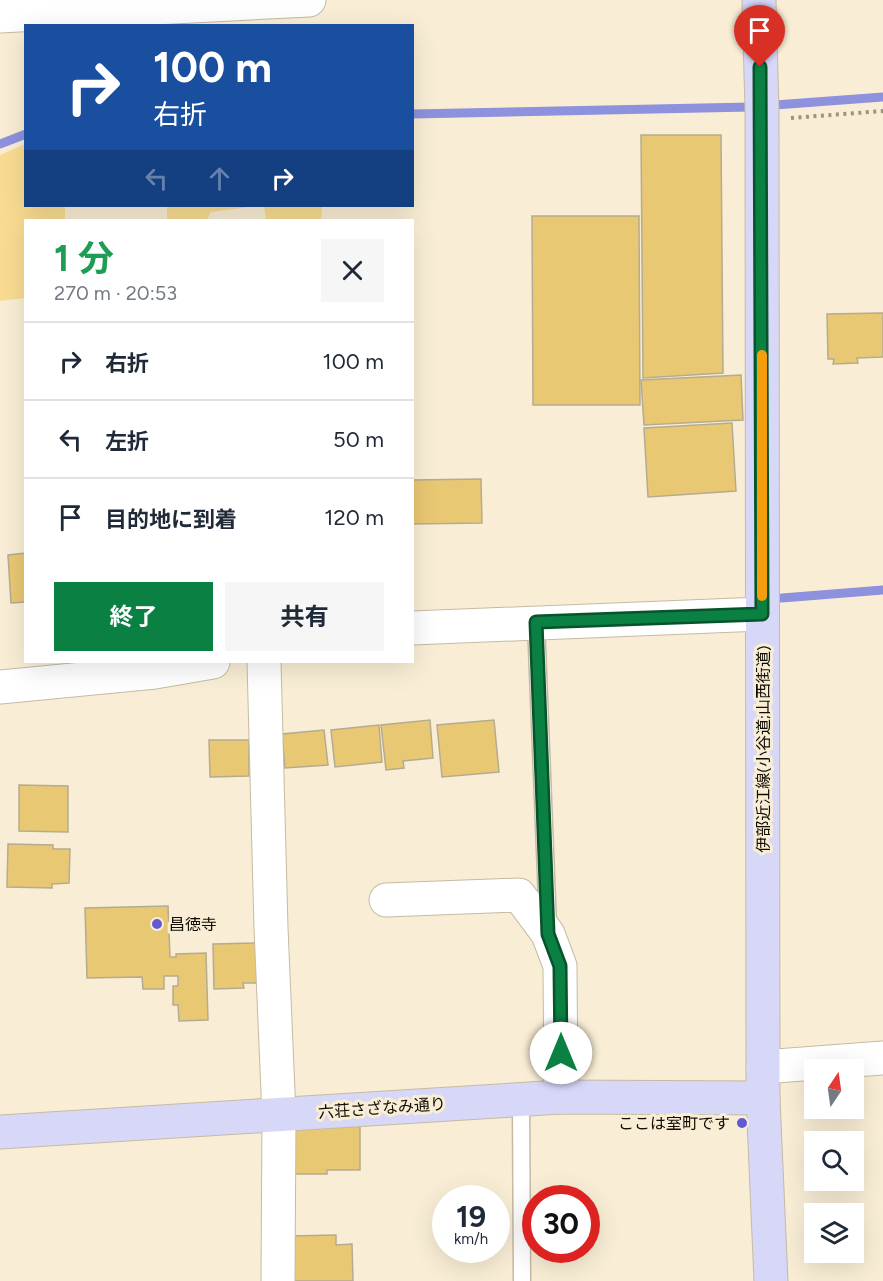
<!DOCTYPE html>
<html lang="ja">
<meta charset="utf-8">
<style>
:root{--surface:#fff;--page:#f6f6f7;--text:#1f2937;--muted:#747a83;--line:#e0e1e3;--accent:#0b8043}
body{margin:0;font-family:Figtree,"Noto Sans JP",sans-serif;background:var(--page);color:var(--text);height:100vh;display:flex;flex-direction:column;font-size:22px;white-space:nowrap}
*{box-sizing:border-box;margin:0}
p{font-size:20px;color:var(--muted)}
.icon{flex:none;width:33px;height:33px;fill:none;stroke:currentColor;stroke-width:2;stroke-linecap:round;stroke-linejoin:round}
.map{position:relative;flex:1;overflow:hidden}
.side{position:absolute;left:24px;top:219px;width:390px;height:444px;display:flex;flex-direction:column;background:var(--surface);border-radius:0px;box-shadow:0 6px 24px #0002}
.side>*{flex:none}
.banner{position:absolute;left:24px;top:24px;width:390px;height:183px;border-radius:0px;box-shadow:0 6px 24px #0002;background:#1a4fa0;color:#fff;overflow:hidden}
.needle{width:39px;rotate:13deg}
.buttons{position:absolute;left:804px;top:1059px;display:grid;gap:12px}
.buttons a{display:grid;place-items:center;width:60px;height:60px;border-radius:0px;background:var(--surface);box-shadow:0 6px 24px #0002;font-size:30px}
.speed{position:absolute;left:432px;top:1185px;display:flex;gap:12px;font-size:30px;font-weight:700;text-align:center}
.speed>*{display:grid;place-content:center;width:78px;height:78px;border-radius:50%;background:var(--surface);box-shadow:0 6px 24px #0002;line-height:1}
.speed small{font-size:15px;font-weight:400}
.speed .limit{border:9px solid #d22;background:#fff;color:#111}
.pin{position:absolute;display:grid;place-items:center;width:51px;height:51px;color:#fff;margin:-62px -26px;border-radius:50% 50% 50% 0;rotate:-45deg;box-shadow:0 0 6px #0007}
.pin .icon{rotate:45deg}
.me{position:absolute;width:66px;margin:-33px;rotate:0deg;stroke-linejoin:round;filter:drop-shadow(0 0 4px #0008)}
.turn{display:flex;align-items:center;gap:21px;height:126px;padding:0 30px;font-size:27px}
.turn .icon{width:78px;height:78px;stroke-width:2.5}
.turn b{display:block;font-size:42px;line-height:51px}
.lanes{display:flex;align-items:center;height:57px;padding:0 30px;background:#0003;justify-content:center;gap:30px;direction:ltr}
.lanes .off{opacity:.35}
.round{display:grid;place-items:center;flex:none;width:63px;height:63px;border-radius:0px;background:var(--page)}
.head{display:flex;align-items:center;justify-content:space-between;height:102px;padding:0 30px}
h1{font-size:36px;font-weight:700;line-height:45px;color:#1e9e55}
.cta{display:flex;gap:12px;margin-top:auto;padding:12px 30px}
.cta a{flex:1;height:69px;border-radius:0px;background:var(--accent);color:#fff;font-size:24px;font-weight:700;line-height:69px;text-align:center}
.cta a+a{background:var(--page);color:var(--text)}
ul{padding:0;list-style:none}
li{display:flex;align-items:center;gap:18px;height:78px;padding:0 30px;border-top:2px solid var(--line)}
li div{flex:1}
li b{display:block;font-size:22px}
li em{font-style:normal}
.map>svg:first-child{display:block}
</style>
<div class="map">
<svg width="883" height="1281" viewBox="0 0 883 1281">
<rect width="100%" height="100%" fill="#f9eed5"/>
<g fill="#f9db92">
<path d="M 25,144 L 26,206 L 65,206 L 65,220 L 26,220 L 25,298 L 0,301 L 0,155 Z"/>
<path d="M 167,206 L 256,206 L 211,212 L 207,220 L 167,220 Z"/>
<path d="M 264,206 L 322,206 L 321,220 L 266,220 Z"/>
</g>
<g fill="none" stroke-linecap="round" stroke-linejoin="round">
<g stroke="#8e91dd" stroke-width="9">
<path d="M 775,105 L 883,97"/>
<path d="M 412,114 L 751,107"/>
<path d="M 0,144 L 26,134"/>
<path d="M 782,598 L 883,590"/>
</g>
</g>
<g fill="#e9c873" stroke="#b5ab93" stroke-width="1.5">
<path d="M 641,135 L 721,135 L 723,373 L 643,378 Z"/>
<path d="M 532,216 L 639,216 L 640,405 L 533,405 Z"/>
<path d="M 883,313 L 883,357 L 857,358 L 858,363 L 833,364 L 834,359 L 828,359 L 827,314 Z"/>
<path d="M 741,375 L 743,420 L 644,425 L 641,380 Z"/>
<path d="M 732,423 L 736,491 L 648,497 L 644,428 Z"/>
<path d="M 481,479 L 482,523 L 412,524 L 412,480 Z"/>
<path d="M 26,553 L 26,602 L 11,603 L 8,555 Z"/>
<path d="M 430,720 L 433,758 L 403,761 L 404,768 L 386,770 L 381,725 Z"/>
<path d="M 494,720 L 499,772 L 442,777 L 437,725 Z"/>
<path d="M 379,725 L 382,762 L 335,767 L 331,730 Z"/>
<path d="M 324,730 L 328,765 L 285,768 L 282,734 Z"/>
<path d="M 209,740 L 249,740 L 249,776 L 210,777 Z"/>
<path d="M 19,785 L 68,786 L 68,832 L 19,831 Z"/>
<path d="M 8,844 L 53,845 L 53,849 L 70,849 L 69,883 L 52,884 L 52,888 L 7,887 Z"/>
<path d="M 168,906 L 170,957 L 176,957 L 176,954 L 206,953 L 208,1020 L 179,1021 L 178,1005 L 173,1005 L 173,986 L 178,986 L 178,976 L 164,976 L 164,989 L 143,989 L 142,977 L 87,978 L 85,908 Z"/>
<path d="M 259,943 L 260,983 L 243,983 L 244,988 L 214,989 L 213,944 Z"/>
<path d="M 292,1126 L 360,1126 L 360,1170 L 327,1170 L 327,1174 L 292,1174 Z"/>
<path d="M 336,1235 L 336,1245 L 352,1244 L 353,1281 L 288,1281 L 288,1236 Z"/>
</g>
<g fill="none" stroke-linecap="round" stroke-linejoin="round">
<defs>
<g id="lane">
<path d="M 536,622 L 548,927"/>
<path d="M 521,1099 L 522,1281"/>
</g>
<g id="street">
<path d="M 0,16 L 309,0"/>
<path d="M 412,628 L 762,614"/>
<path d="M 264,662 L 271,928 L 279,1115 L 278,1281"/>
<path d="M 0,687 L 155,672 L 213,662"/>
<path d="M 386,900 L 519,895 L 548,934 L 560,966 L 561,1097"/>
<path d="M 763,1067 L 883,1058"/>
</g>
<g id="secondary">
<path d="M 759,0 L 762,111 L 763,1098 L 771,1281"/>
<path d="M 0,1132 L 561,1097 L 763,1098"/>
</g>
</defs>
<use href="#lane" stroke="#c5bba3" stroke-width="19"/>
<use href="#street" stroke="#c5bba3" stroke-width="35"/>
<use href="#secondary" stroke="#c5bba3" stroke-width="35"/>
<path stroke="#9c9482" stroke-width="4" stroke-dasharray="3 4.5" stroke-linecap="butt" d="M 791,118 L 883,111"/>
<use href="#lane" stroke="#fff" stroke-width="16"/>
<use href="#street" stroke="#fff" stroke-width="33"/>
<use href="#secondary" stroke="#d7d7f8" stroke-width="33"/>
</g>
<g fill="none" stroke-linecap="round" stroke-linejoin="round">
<defs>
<path id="route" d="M 561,1053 L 560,966 L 548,934 L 536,622 L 762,614 L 760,67"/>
</defs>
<use href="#route" stroke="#07532c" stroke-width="15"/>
<use href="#route" stroke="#0b8043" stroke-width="10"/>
<path stroke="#f59e0b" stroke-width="10" d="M 762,355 L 762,596"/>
</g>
<g fill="#615ad3" stroke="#f9eed5" stroke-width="2">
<circle cx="157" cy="924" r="6"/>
<circle cx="742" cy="1123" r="6"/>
</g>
<g text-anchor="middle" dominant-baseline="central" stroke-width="6" stroke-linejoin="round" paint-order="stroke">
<g font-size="16" fill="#0f0c04" stroke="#f9eed5">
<text transform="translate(763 749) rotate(-90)">伊部近江線(小谷道;山西街道)</text>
<text transform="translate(382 1108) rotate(-4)">六荘さざなみ通り</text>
</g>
<g font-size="16" fill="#0f0c04" stroke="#f9eed5" text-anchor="start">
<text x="169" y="924">昌徳寺</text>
<text x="730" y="1123" text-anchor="end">ここは室町です</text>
</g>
</g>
</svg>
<div class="buttons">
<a><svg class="needle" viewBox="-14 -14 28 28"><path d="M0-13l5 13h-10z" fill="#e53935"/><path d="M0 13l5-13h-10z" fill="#747a83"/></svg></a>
<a><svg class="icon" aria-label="search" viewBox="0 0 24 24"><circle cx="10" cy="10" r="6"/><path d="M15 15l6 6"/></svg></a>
<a><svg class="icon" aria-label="layers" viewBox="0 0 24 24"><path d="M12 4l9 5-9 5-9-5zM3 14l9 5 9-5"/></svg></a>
</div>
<div class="speed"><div>19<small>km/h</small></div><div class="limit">30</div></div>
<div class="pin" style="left:760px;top:67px;background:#d93025"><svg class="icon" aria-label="arrive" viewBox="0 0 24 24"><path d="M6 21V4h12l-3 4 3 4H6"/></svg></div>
<svg class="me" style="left:561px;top:1053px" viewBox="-20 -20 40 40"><circle r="19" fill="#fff"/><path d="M0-13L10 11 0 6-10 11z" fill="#0b8043"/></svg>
<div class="banner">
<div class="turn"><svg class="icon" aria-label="right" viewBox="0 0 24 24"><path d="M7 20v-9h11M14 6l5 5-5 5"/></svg><div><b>100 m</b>右折</div></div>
<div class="lanes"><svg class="icon off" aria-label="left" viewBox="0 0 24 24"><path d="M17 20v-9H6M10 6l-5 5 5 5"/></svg><svg class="icon off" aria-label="ahead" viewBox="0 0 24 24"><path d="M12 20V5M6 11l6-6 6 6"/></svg><svg class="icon" aria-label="right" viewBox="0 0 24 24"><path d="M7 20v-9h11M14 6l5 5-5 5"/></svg></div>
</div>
<section class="side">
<div class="head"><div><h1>1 分</h1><p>270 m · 20:53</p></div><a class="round"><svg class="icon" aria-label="close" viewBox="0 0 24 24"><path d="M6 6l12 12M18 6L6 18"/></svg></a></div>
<ul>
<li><svg class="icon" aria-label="right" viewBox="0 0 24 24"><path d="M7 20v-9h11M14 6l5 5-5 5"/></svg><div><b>右折</b></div><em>100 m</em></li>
<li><svg class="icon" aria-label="left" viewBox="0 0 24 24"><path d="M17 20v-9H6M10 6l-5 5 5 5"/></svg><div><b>左折</b></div><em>50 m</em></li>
<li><svg class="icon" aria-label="arrive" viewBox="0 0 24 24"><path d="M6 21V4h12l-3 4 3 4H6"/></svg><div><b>目的地に到着</b></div><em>120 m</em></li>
</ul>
<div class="cta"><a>終了</a><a>共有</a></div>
</section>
</div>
